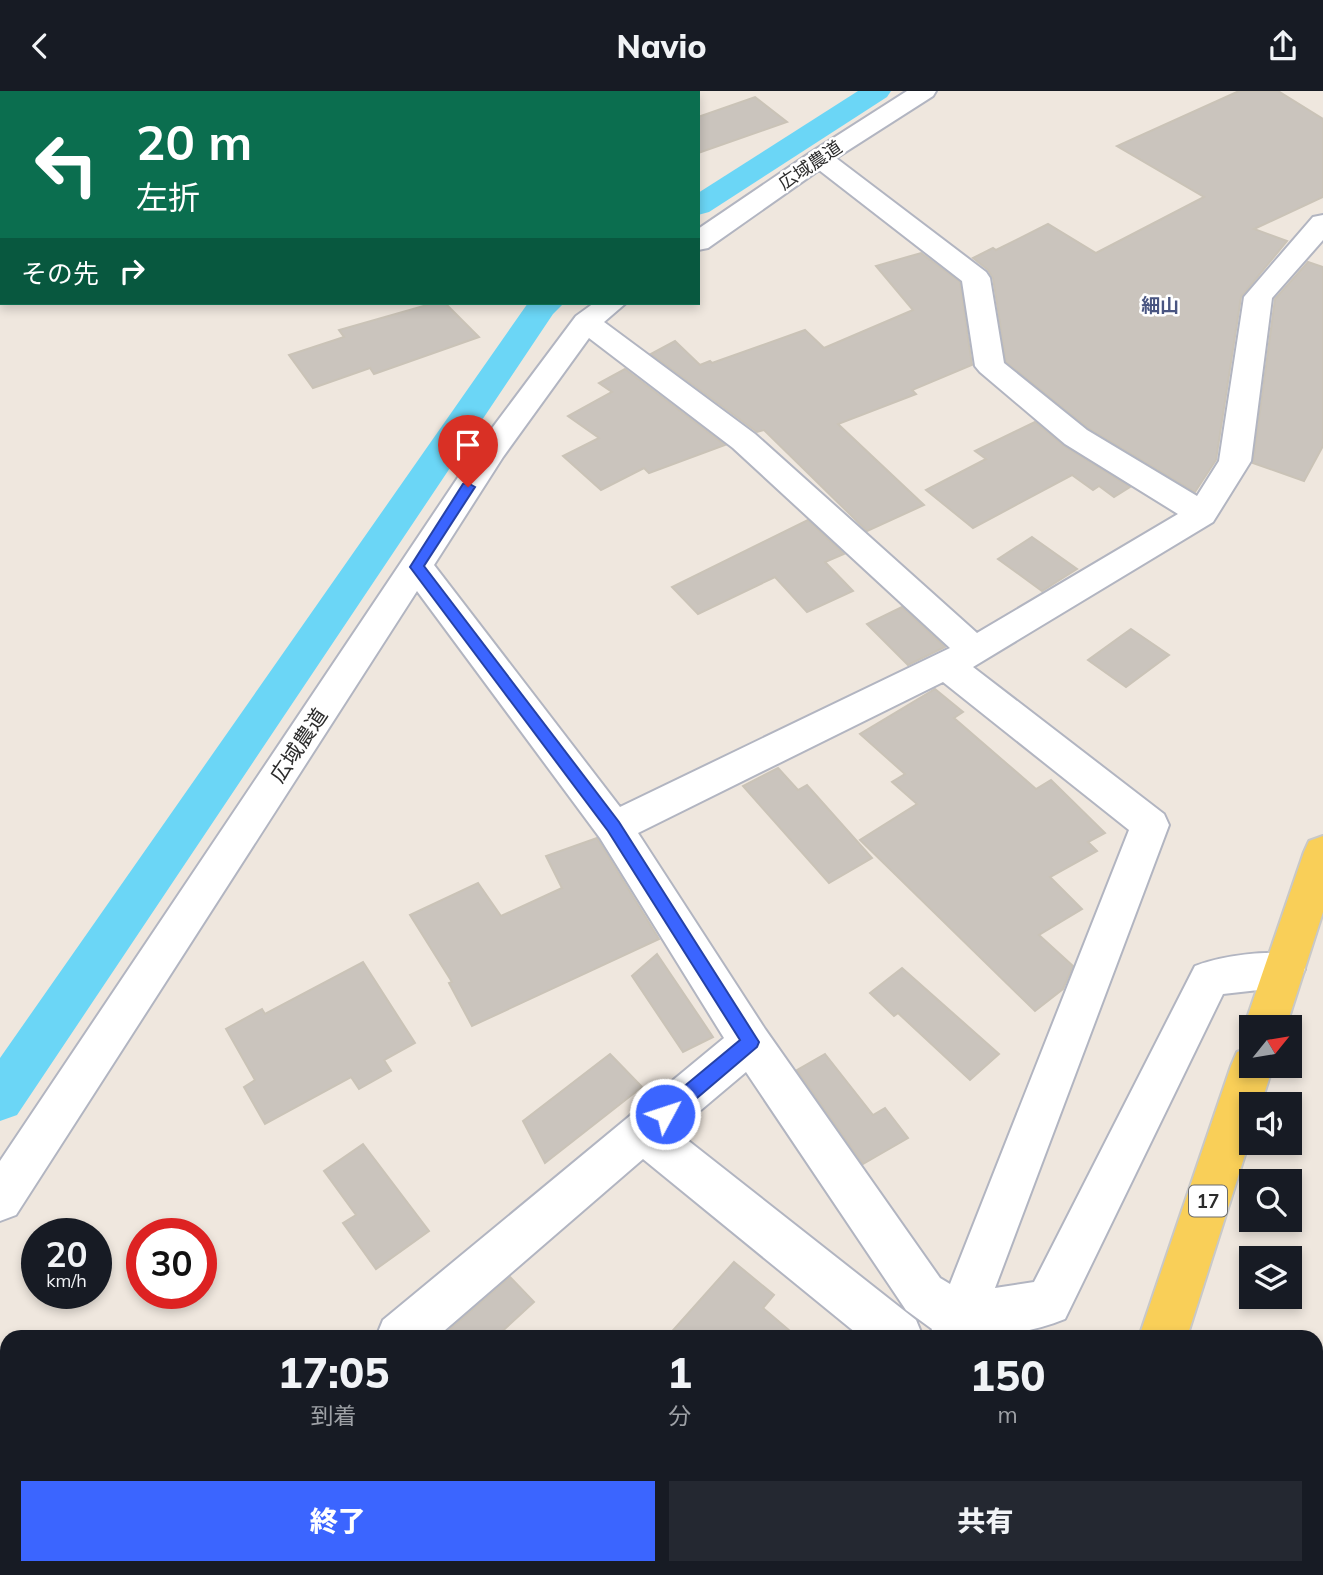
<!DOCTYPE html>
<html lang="ja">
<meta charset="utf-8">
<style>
:root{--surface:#171b24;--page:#242831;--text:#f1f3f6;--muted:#9ea1a6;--accent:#3b65ff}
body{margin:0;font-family:Mulish,"Noto Sans JP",sans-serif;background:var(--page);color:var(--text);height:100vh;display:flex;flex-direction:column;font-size:26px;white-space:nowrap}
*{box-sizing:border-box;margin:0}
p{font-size:23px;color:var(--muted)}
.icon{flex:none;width:38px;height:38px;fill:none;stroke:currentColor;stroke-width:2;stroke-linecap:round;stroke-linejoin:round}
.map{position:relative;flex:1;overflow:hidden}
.drawer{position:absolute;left:0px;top:1239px;width:1323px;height:245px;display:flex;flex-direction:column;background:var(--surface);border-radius:21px 21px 0 0;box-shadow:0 4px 10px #0003}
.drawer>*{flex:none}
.top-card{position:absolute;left:0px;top:0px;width:700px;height:214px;box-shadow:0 4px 10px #0003;background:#0b6e4f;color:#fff;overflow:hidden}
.needle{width:46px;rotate:60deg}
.fabs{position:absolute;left:1239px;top:924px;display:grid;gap:14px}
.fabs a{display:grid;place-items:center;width:63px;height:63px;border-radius:0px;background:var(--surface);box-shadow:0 4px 10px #0003;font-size:35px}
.speed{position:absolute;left:21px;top:1127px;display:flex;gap:14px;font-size:35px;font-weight:700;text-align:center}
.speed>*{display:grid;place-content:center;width:91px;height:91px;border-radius:50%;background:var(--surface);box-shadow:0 4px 10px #0003;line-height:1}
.speed small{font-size:18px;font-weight:400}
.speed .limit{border:10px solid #d22;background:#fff;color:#111}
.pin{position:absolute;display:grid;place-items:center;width:60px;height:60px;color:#fff;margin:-72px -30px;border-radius:50% 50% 50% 0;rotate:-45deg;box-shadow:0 0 7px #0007}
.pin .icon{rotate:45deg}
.me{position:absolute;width:77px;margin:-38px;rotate:50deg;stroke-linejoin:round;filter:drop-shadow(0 0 5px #0008)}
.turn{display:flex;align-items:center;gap:24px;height:147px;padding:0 21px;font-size:32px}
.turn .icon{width:91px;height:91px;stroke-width:2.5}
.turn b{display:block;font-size:49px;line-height:60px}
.then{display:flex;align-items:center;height:66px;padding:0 21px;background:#0003;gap:14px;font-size:26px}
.eta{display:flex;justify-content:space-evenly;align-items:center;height:119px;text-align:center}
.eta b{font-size:42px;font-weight:800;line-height:49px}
.cta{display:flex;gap:14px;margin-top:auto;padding:14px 21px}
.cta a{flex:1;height:80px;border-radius:0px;background:var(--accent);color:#fff;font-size:28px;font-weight:800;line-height:80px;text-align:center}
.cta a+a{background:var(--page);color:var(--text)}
header{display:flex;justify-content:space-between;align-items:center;height:91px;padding:0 21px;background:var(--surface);font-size:32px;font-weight:800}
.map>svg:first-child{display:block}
</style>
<header><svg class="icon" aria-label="back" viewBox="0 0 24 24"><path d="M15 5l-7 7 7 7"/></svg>Navio<svg class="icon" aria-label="share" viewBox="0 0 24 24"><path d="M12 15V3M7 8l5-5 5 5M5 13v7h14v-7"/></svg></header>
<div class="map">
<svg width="1323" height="1484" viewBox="0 0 1323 1484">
<rect width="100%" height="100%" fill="#efe7de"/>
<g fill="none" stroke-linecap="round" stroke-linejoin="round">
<g fill="#6bd6f6" fill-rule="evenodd">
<path d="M 858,0 L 891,0 L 887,6 L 709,121 L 698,124 L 698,102 Z"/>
<path d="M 528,212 L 564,212 L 553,223 L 17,1024 L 0,1030 L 0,967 Z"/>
</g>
</g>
<g fill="#cac4bd" stroke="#cac3b7" stroke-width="2">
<path d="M 1239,0 L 1278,0 L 1323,28 L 1323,106 L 1254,138 L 1287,150 L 1241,206 L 1216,369 L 1195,401 L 1088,337 L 1006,271 L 993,187 L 988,179 L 973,167 L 993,157 L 996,159 L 1048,133 L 1096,162 L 1204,106 L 1117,55 Z"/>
<path d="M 755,6 L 787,31 L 698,62 L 698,26 Z"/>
<path d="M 921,162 L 960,191 L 972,274 L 912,299 L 916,303 L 838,333 L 924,414 L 867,440 L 764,339 L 757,341 L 651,263 L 675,250 L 700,274 L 710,270 L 712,272 L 805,239 L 824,257 L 913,219 L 876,175 Z"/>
<path d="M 1308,171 L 1323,176 L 1323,355 L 1304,390 L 1253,372 L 1275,208 Z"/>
<path d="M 434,212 L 445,212 L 479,246 L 374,283 L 370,277 L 313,297 L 289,264 L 344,246 L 339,239 Z"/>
<path d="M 625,278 L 725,354 L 649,382 L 644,377 L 601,399 L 563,365 L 599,347 L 568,325 L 612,301 L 599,292 Z"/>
<path d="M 1035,331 L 1064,355 L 1130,396 L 1114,406 L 1099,395 L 1093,399 L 1072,384 L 973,437 L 926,399 L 986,368 L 975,360 Z"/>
<path d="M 808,429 L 844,463 L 825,471 L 853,500 L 807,521 L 775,486 L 698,523 L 672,496 Z"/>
<path d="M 1032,446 L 1077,478 L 1042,500 L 998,468 Z"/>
<path d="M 902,516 L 945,556 L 908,574 L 867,533 Z"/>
<path d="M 1131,538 L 1169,564 L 1126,596 L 1088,569 Z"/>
<path d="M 935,598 L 963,621 L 954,627 L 1036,698 L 1051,689 L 1105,742 L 1088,751 L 1097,760 L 1050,786 L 1082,818 L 1039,844 L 1073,875 L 1063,898 L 1035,920 L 860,749 L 917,713 L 892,691 L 905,683 L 860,643 Z"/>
<path d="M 778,677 L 798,699 L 807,694 L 872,767 L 829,792 L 743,695 Z"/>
<path d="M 597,747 L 659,848 L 472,935 L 449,892 L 452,891 L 410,824 L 478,792 L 501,825 L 562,797 L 546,765 Z"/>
<path d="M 657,863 L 713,946 L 683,961 L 632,885 Z"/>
<path d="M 363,871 L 415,952 L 384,969 L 391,980 L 359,998 L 351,986 L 265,1033 L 244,996 L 255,989 L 226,938 L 262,918 L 265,923 Z"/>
<path d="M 902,877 L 999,963 L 970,989 L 898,922 L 894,925 L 870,902 Z"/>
<path d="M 610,963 L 642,996 L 545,1072 L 523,1030 Z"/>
<path d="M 825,963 L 873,1024 L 885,1017 L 908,1047 L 863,1073 L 797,979 Z"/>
<path d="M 363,1053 L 429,1140 L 376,1178 L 343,1132 L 356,1124 L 324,1080 Z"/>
<path d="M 734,1171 L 774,1204 L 763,1217 L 797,1246 L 667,1246 Z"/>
<path d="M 510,1186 L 534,1211 L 496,1246 L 441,1246 Z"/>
</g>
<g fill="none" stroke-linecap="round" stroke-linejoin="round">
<defs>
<g id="minor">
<path d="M 392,0 L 417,0 L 418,2 L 393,2 Z"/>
<path d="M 907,0 L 936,0 L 933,5 L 836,67 L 986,181 L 990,187 L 1004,272 L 1087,339 L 1197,405 L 1219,370 L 1244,206 L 1313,126 L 1323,124 L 1323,149 L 1272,207 L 1251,370 L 1213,431 L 973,576 L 1164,723 L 1169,734 L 995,1197 L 1034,1191 L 1195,875 C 1221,865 1273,857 1299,866 L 1305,878 L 1299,890 L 1284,896 L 1223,903 L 1065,1228 C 1022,1246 975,1246 929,1246 L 932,1238 L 906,1219 L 746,981 L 676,1040 L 916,1229 L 923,1246 L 861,1246 L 643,1068 L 437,1246 L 376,1246 L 383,1229 L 724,947 L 600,747 L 417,500 L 16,1124 L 0,1130 L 0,1070 L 481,352 L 576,225 L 594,212 L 626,212 L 604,231 L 755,343 L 977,542 L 1178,423 L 1065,353 L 980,281 L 975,275 L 962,190 L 819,79 L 708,157 L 698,159 L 698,138 L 810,62 ZM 589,247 L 733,357 L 950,557 L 620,716 L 434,474 L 503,366 ZM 943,591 L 1129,739 L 950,1193 L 940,1187 L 765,938 L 638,742 Z"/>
<path d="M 0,1282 L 7,1285 L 7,1336 L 0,1333 Z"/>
<path d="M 247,1477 L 307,1477 L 310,1484 L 250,1484 Z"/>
<path d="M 826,1477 L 878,1477 L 875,1484 L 823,1484 Z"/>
</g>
<g id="major">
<path d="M 1323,745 L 1323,821 L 1286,936 L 1251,936 L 1251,949 L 1244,936 L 1304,761 L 1309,750 Z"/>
<path d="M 1251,956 L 1251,975 L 1273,975 L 1261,1013 L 1251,1013 L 1251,1045 L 1187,1246 L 1139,1246 L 1231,975 L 1237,961 Z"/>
<path d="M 1056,1477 L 1108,1477 L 1106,1484 L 1054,1484 Z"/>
</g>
</defs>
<use href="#minor" stroke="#b2b5c1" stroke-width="4"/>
<use href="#major" stroke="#c8c8c8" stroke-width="4"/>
<use href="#minor" fill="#fff" fill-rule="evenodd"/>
<use href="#major" fill="#f9cf58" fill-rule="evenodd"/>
</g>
<path fill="#3b65ff" stroke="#2642a6" stroke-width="2" d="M 468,392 L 475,396 L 424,475 L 619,731 L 759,951 L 757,956 L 671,1029 L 665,1031 L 658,1029 L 656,1023 L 658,1017 L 740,949 L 608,740 L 410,476 L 463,393 Z"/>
<g text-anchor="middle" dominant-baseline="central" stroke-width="5" stroke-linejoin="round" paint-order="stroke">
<g font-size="18" fill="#2c2c2c" stroke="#fff">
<text transform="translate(810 74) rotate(-34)">広域農道</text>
</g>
<g font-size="19" font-weight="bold" fill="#495581" stroke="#fff">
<text x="1160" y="214">細山</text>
</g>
<rect fill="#fff" stroke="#6b6b6b" stroke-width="2" x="1189" y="1094.5" width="38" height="31" rx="5"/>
<g font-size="19" font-weight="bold" fill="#2c2c2c">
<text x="1208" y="1110">17</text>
</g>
<g font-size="21" fill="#2c2c2c" stroke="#fff">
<text transform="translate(298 654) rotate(-56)">広域農道</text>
</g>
</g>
</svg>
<div class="fabs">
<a><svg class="needle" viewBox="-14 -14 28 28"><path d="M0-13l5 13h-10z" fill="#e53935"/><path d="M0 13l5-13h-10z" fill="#9ea1a6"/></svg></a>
<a><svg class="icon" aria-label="sound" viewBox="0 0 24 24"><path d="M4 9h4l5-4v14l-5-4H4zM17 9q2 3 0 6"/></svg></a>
<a><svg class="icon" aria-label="search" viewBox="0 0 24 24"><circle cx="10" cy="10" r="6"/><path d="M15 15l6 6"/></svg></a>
<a><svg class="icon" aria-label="layers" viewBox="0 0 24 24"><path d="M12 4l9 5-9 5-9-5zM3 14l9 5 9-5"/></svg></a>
</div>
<div class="speed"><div>20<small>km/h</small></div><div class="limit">30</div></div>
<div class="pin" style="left:468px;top:396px;background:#d93025"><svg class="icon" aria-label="arrive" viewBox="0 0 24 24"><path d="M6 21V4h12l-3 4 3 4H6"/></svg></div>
<svg class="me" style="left:665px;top:1023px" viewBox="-20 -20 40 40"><circle r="17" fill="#3b65ff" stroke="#fff" stroke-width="3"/><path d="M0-11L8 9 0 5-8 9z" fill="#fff"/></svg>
<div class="top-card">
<div class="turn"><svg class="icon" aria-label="left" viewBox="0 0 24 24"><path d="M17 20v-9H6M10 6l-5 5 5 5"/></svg><div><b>20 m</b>左折</div></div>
<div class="then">その先<svg class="icon" aria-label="right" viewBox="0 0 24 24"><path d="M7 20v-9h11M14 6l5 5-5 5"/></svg></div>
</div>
<section class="drawer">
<div class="eta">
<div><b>17:05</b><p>到着</p></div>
<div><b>1</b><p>分</p></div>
<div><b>150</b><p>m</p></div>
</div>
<div class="cta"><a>終了</a><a>共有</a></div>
</section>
</div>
